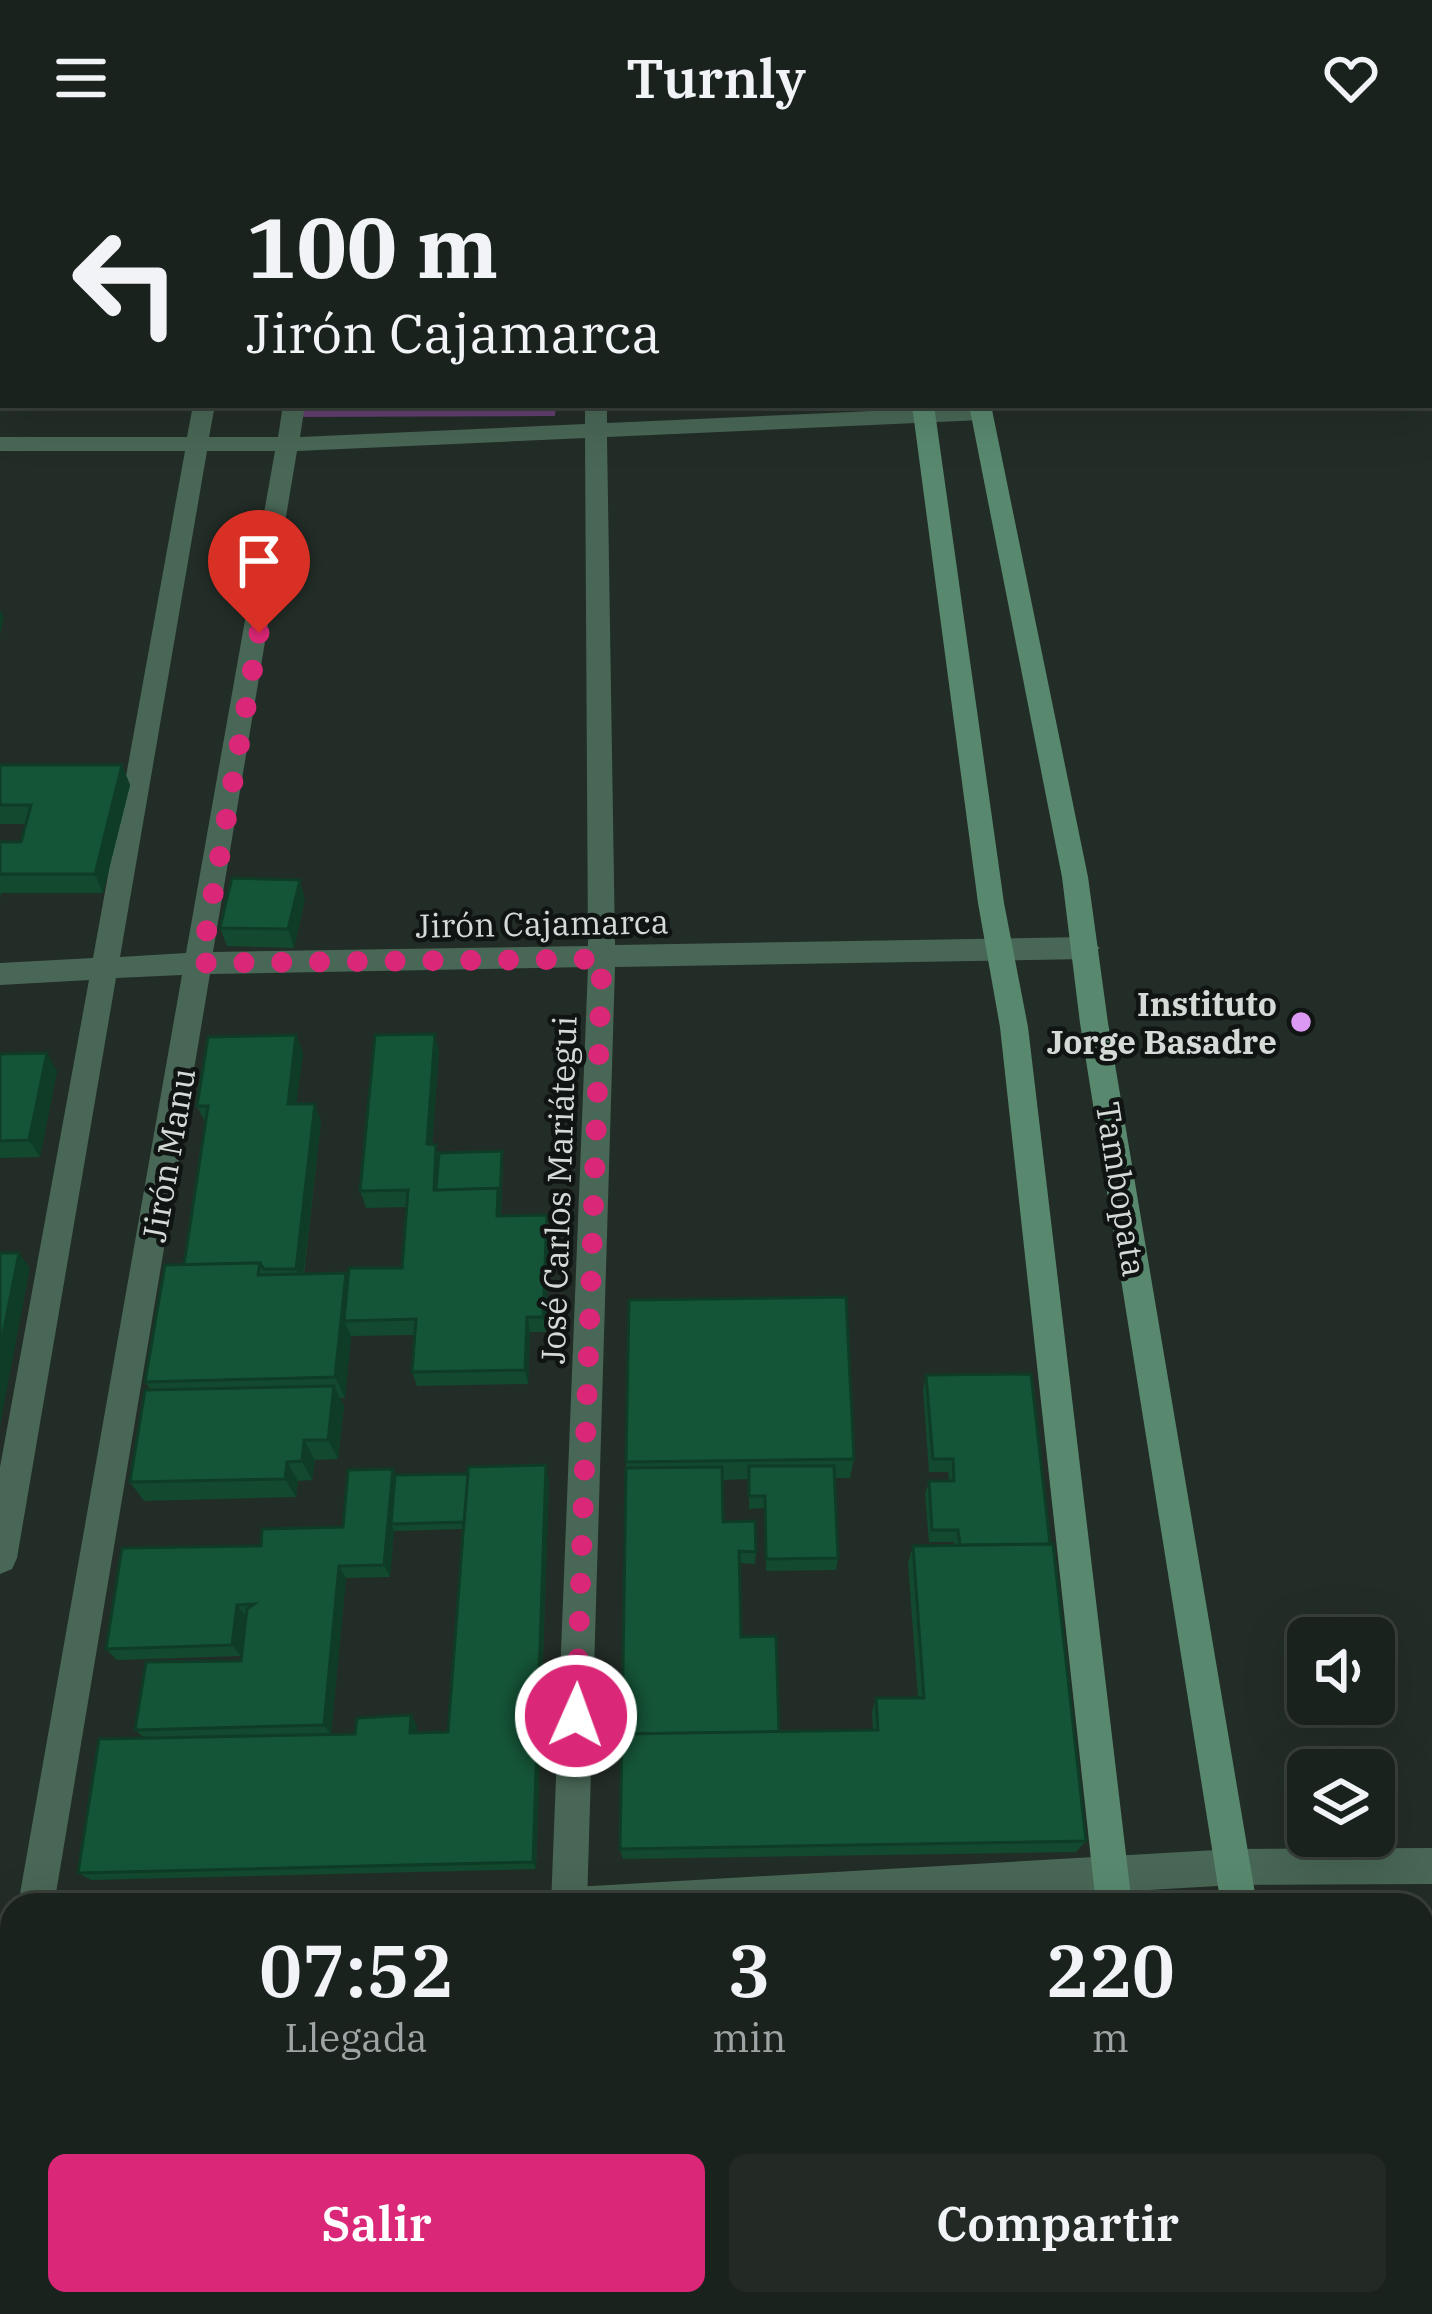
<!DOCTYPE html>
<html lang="es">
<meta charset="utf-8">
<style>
:root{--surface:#1a221d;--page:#232a26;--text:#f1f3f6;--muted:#9fa4a4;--line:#383f3b;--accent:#db2777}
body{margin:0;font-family:"IBM Plex Serif",serif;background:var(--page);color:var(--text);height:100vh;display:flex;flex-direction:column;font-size:45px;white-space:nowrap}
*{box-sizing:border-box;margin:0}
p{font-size:39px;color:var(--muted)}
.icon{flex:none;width:66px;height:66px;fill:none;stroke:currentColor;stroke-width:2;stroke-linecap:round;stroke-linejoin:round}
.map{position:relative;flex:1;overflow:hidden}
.panel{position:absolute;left:0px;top:1737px;width:1434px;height:423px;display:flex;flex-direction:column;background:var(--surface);border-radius:36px 36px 0 0;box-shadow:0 12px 48px #0002,0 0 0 3px var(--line)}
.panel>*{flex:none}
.top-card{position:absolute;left:0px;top:0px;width:1434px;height:252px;box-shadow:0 12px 48px #0002,0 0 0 3px var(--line);background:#1a221d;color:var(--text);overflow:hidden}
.fabs{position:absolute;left:1287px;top:1461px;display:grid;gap:24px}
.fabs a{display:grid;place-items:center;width:108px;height:108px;border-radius:18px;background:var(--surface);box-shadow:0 12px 48px #0002,0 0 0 3px var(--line);font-size:60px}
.pin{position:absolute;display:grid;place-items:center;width:102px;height:102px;color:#fff;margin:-123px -51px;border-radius:50% 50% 50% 0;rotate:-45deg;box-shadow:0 0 12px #0007}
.pin .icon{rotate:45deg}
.me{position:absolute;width:132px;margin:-66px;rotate:2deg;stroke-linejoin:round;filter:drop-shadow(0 0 9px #0008)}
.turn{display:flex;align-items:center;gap:42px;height:252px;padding:0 48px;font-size:54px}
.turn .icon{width:156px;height:156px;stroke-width:2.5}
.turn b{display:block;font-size:84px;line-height:102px}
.eta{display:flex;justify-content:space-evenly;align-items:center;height:204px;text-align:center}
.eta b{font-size:72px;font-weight:600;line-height:84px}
.button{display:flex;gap:24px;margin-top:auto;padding:24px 48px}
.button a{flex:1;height:138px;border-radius:18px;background:var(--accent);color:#fff;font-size:48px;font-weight:600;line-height:138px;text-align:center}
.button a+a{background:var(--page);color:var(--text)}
header{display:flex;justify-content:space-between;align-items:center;height:156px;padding:0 48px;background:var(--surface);font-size:54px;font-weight:600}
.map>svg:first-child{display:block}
</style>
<header><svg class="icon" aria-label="menu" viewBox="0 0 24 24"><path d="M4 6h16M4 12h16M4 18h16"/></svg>Turnly<svg class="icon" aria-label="heart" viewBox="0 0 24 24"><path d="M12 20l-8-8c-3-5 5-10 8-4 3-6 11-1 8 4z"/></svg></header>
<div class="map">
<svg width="1432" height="2158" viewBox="0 0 1432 2158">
<rect width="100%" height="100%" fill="#232d27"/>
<path fill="#633f70" d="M 292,249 L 556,249 L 555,260 L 289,261 Z"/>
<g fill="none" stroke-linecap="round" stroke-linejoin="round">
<g fill="#496756" fill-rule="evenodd">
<path d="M 240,0 L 260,0 L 239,3 Z"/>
<path d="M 305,0 L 325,0 L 304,3 Z"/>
<rect x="603" y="0" width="20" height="3"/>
<path d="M 193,249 L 215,249 L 209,281 L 278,281 L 283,249 L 305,249 L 300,281 L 585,268 L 585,249 L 607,249 L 607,267 L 982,250 L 993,257 L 982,264 L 607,281 L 615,789 L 1086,781 L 1100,792 L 1086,803 L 615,811 L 587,1749 L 551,1749 L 588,811 L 210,818 L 54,1749 L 18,1749 L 182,819 L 116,822 L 17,1402 L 12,1413 L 0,1418 L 0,1311 L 89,824 L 0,829 L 0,807 L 93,802 L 185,295 L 0,295 L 0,281 L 187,281 ZM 585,282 L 588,790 L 213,796 L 297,295 ZM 207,295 L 275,295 L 186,797 L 120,801 Z"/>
<path d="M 12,1896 L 12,2019 L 0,2024 L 0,1901 Z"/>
</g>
<g fill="#496756" fill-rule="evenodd">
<path d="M 1432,1692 L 1432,1728 L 1234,1729 L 892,1749 L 557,1749 L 562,1736 L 575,1731 L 1234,1693 Z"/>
<rect x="0" y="1780" width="12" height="38"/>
<rect x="1422" y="1860" width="10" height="38"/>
<path d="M 12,1922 L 12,1960 L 0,1961 L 0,1923 Z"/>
</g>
<g fill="#58896e" fill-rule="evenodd">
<rect x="871" y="0" width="20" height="3"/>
<path d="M 921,0 L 941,0 L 942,3 L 922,3 Z"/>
<path d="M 912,249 L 934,249 L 1004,747 L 1028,871 L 1132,1749 L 1096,1749 L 1000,871 L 978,747 Z"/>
<path d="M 969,249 L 991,249 L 1088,721 L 1108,867 L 1257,1749 L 1221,1749 L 1080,867 L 1062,721 Z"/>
<path d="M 1147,2148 L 1187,2148 L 1188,2158 L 1148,2158 Z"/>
<path d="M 1282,2148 L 1322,2148 L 1324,2158 L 1284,2158 Z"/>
</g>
</g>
<g fill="#12492f" fill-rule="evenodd">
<path d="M 0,609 L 122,609 L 130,629 L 103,737 L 1,737 L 0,742 L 0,686 L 21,686 L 26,668 L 0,668 Z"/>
<path d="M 305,743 L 294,792 L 227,790 L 220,772 Z"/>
<path d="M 435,878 L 439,896 L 432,989 L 439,997 L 502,995 L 503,1004 L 501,1060 L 549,1075 L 546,1176 L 530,1176 L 528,1228 L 417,1230 L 412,1216 L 415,1179 L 351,1180 L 345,1242 L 340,1242 L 344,1250 L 338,1303 L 315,1304 L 312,1324 L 298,1325 L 296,1341 L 144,1345 L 130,1326 L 151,1234 L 145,1226 L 184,1109 L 206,968 L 197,950 L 296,879 L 303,897 L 296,948 L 321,965 L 304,1118 L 346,1117 L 348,1124 L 402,1112 L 407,1051 L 366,1052 L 360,1035 Z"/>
<path d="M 0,898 L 57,915 L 40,1001 L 0,1002 Z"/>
<path d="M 926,1219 L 1050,1388 L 1086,1685 L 1076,1696 L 623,1703 L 620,1693 L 626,1306 L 854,1303 L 850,1322 L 834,1322 L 838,1402 L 836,1414 L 766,1415 L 765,1352 L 749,1353 L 749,1323 L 722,1324 L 723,1366 L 756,1396 L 755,1408 L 739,1407 L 741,1481 L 779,1576 L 873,1575 L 872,1556 L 876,1542 L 918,1542 L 908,1407 L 913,1390 L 955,1390 L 954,1386 L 929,1386 L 925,1338 L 929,1325 L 949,1325 L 948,1316 L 929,1316 L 923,1234 Z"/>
<path d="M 393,1313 L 396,1319 L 549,1323 L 536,1713 L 91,1724 L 78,1717 L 146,1583 L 135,1574 L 241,1505 L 241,1500 L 117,1504 L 106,1493 L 261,1390 L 343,1371 ZM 463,1373 L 448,1576 L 416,1577 L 417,1569 L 411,1559 L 355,1578 L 331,1578 L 346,1422 L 390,1421 L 394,1375 Z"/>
<path d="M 1432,1981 L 1432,2019 L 1424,1982 Z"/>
<path d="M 959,2148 L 1153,2148 L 1154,2158 L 679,2158 L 960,2152 Z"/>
</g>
<g fill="#0f3c26">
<path d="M 0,453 L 4,462 L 0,479 Z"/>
<path d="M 122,609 L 130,629 L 103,737 L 95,718 Z"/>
<path d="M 300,724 L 305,743 L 294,792 L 288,773 Z"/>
<path d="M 435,878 L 439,896 L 431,1005 L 427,988 Z"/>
<path d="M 296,879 L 303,897 L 294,966 L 288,948 Z"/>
<path d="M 47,897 L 57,915 L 40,1001 L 29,984 Z"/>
<path d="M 315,948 L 321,965 L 302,1128 L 296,1113 Z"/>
<path d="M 502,995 L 503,1004 L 500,1076 L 497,1060 Z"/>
<path d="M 547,1059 L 549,1075 L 546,1176 L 543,1161 Z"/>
<path d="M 19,1097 L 30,1112 L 0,1270 L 0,1193 Z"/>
<path d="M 346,1117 L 355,1140 L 344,1165 L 351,1180 L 345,1242 L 335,1221 Z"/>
<path d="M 527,1161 L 530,1176 L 528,1228 L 525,1214 Z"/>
<path d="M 334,1230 L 344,1250 L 338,1303 L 328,1284 Z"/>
<path d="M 304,1284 L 315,1304 L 312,1324 L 302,1305 Z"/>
<path d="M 287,1306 L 298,1325 L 296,1341 L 285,1323 Z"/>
<path d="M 546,1309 L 549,1323 L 536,1713 L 533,1706 Z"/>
<path d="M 393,1313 L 398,1326 L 391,1368 L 394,1375 L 390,1421 L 384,1409 Z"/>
<path d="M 339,1410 L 346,1422 L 331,1578 L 324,1569 Z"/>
<path d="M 237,1449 L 246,1460 L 241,1500 L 232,1489 Z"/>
<path d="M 411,1559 L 417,1569 L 416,1586 L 410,1577 Z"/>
</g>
<g fill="#155537" stroke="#0f3c26" stroke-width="3">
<path d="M 0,609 L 122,609 L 95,718 L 0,718 L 0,686 L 21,686 L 31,649 L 0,649 Z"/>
<path d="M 232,722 L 300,724 L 288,773 L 220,772 Z"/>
<path d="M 435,878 L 427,988 L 436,989 L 434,1034 L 498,1032 L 497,1060 L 547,1059 L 543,1161 L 527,1161 L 525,1214 L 412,1216 L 416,1163 L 344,1165 L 349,1112 L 402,1112 L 408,1034 L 360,1035 L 375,879 Z"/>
<path d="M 296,879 L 288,948 L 315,948 L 296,1113 L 264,1113 L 260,1107 L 184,1109 L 208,950 L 197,950 L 208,881 Z"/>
<path d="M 47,897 L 29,984 L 0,985 L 0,898 Z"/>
<path d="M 502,995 L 500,1040 L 498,1032 L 436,1034 L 439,997 Z"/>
<path d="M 0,1097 L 19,1097 L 0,1193 Z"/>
<path d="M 260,1107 L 258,1119 L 346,1117 L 335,1221 L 145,1226 L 165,1109 Z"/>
<path d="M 846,1141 L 854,1303 L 626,1306 L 629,1144 Z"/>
<path d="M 1031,1218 L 1050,1388 L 960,1389 L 958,1374 L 932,1374 L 929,1325 L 954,1325 L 953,1303 L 933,1303 L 926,1219 Z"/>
<path d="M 334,1230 L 328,1284 L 304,1284 L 302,1305 L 287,1306 L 285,1323 L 130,1326 L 145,1234 Z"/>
<path d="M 546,1309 L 533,1706 L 78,1717 L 99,1583 L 355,1578 L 357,1562 L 411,1559 L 410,1577 L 448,1576 L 468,1311 Z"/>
<path d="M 749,1310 L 834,1310 L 838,1402 L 766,1403 L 765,1340 L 749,1340 Z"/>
<path d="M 722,1311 L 723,1366 L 755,1365 L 756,1396 L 739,1395 L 741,1481 L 776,1480 L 779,1576 L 622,1578 L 626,1312 Z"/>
<path d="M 393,1313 L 384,1409 L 339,1410 L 324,1569 L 135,1574 L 146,1506 L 241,1505 L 247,1453 L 254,1448 L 237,1449 L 232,1489 L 106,1493 L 122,1392 L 261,1390 L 262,1373 L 343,1371 L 348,1314 Z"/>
<path d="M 468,1318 L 464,1366 L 391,1368 L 395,1319 Z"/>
<path d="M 1053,1388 L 1086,1685 L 620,1693 L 622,1578 L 878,1574 L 876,1542 L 924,1542 L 913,1390 Z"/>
<path d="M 12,2114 L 12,2148 L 235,2148 L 234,2158 L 5,2158 Z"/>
<path d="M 239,2148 L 334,2148 L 333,2158 L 238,2158 Z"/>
<path d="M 334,2148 L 616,2148 L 616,2158 L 333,2158 Z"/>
<path d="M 679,2148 L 922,2148 L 923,2158 L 679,2158 Z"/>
<path d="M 967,2148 L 1153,2148 L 1154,2158 L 924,2158 L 924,2154 L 967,2155 Z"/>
</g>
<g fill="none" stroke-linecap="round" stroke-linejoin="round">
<path stroke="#db2777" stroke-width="21" stroke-dasharray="0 37.8" d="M 259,477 L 201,807 L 602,803 L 576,1560"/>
</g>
<circle fill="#dc99f4" stroke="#101412" stroke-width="4.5" cx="1301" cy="866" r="12"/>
<g text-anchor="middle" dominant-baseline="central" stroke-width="9" stroke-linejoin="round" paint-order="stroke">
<g font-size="33" fill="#d4dad6" stroke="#101412">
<text transform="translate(542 767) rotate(-1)">Jirón Cajamarca</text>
<text transform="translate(168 999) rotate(-80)">Jirón Manu</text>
<text transform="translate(1122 1033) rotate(81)">Tambopata</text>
<text transform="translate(558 1034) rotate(-88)">José Carlos Mariátegui</text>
</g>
<g font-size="33" font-weight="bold" fill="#d4dad6" stroke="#101412" text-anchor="end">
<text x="1277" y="847">Instituto<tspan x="1277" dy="38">Jorge Basadre</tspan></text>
</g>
</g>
</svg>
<div class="fabs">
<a><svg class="icon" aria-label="sound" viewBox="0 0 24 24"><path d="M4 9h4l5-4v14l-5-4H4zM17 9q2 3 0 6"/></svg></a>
<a><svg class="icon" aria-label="layers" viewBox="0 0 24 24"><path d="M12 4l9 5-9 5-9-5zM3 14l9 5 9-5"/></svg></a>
</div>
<div class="pin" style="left:259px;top:477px;background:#d93025"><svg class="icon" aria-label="arrive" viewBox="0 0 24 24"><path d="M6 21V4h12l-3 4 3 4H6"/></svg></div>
<svg class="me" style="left:576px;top:1560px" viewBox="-20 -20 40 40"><circle r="17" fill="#db2777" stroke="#fff" stroke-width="3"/><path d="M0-11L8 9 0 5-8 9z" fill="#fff"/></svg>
<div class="top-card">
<div class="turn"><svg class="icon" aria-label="left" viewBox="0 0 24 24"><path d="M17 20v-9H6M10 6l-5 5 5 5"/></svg><div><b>100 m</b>Jirón Cajamarca</div></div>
</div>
<section class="panel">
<div class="eta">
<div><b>07:52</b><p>Llegada</p></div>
<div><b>3</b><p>min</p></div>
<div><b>220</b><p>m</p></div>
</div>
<div class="button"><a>Salir</a><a>Compartir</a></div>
</section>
</div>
